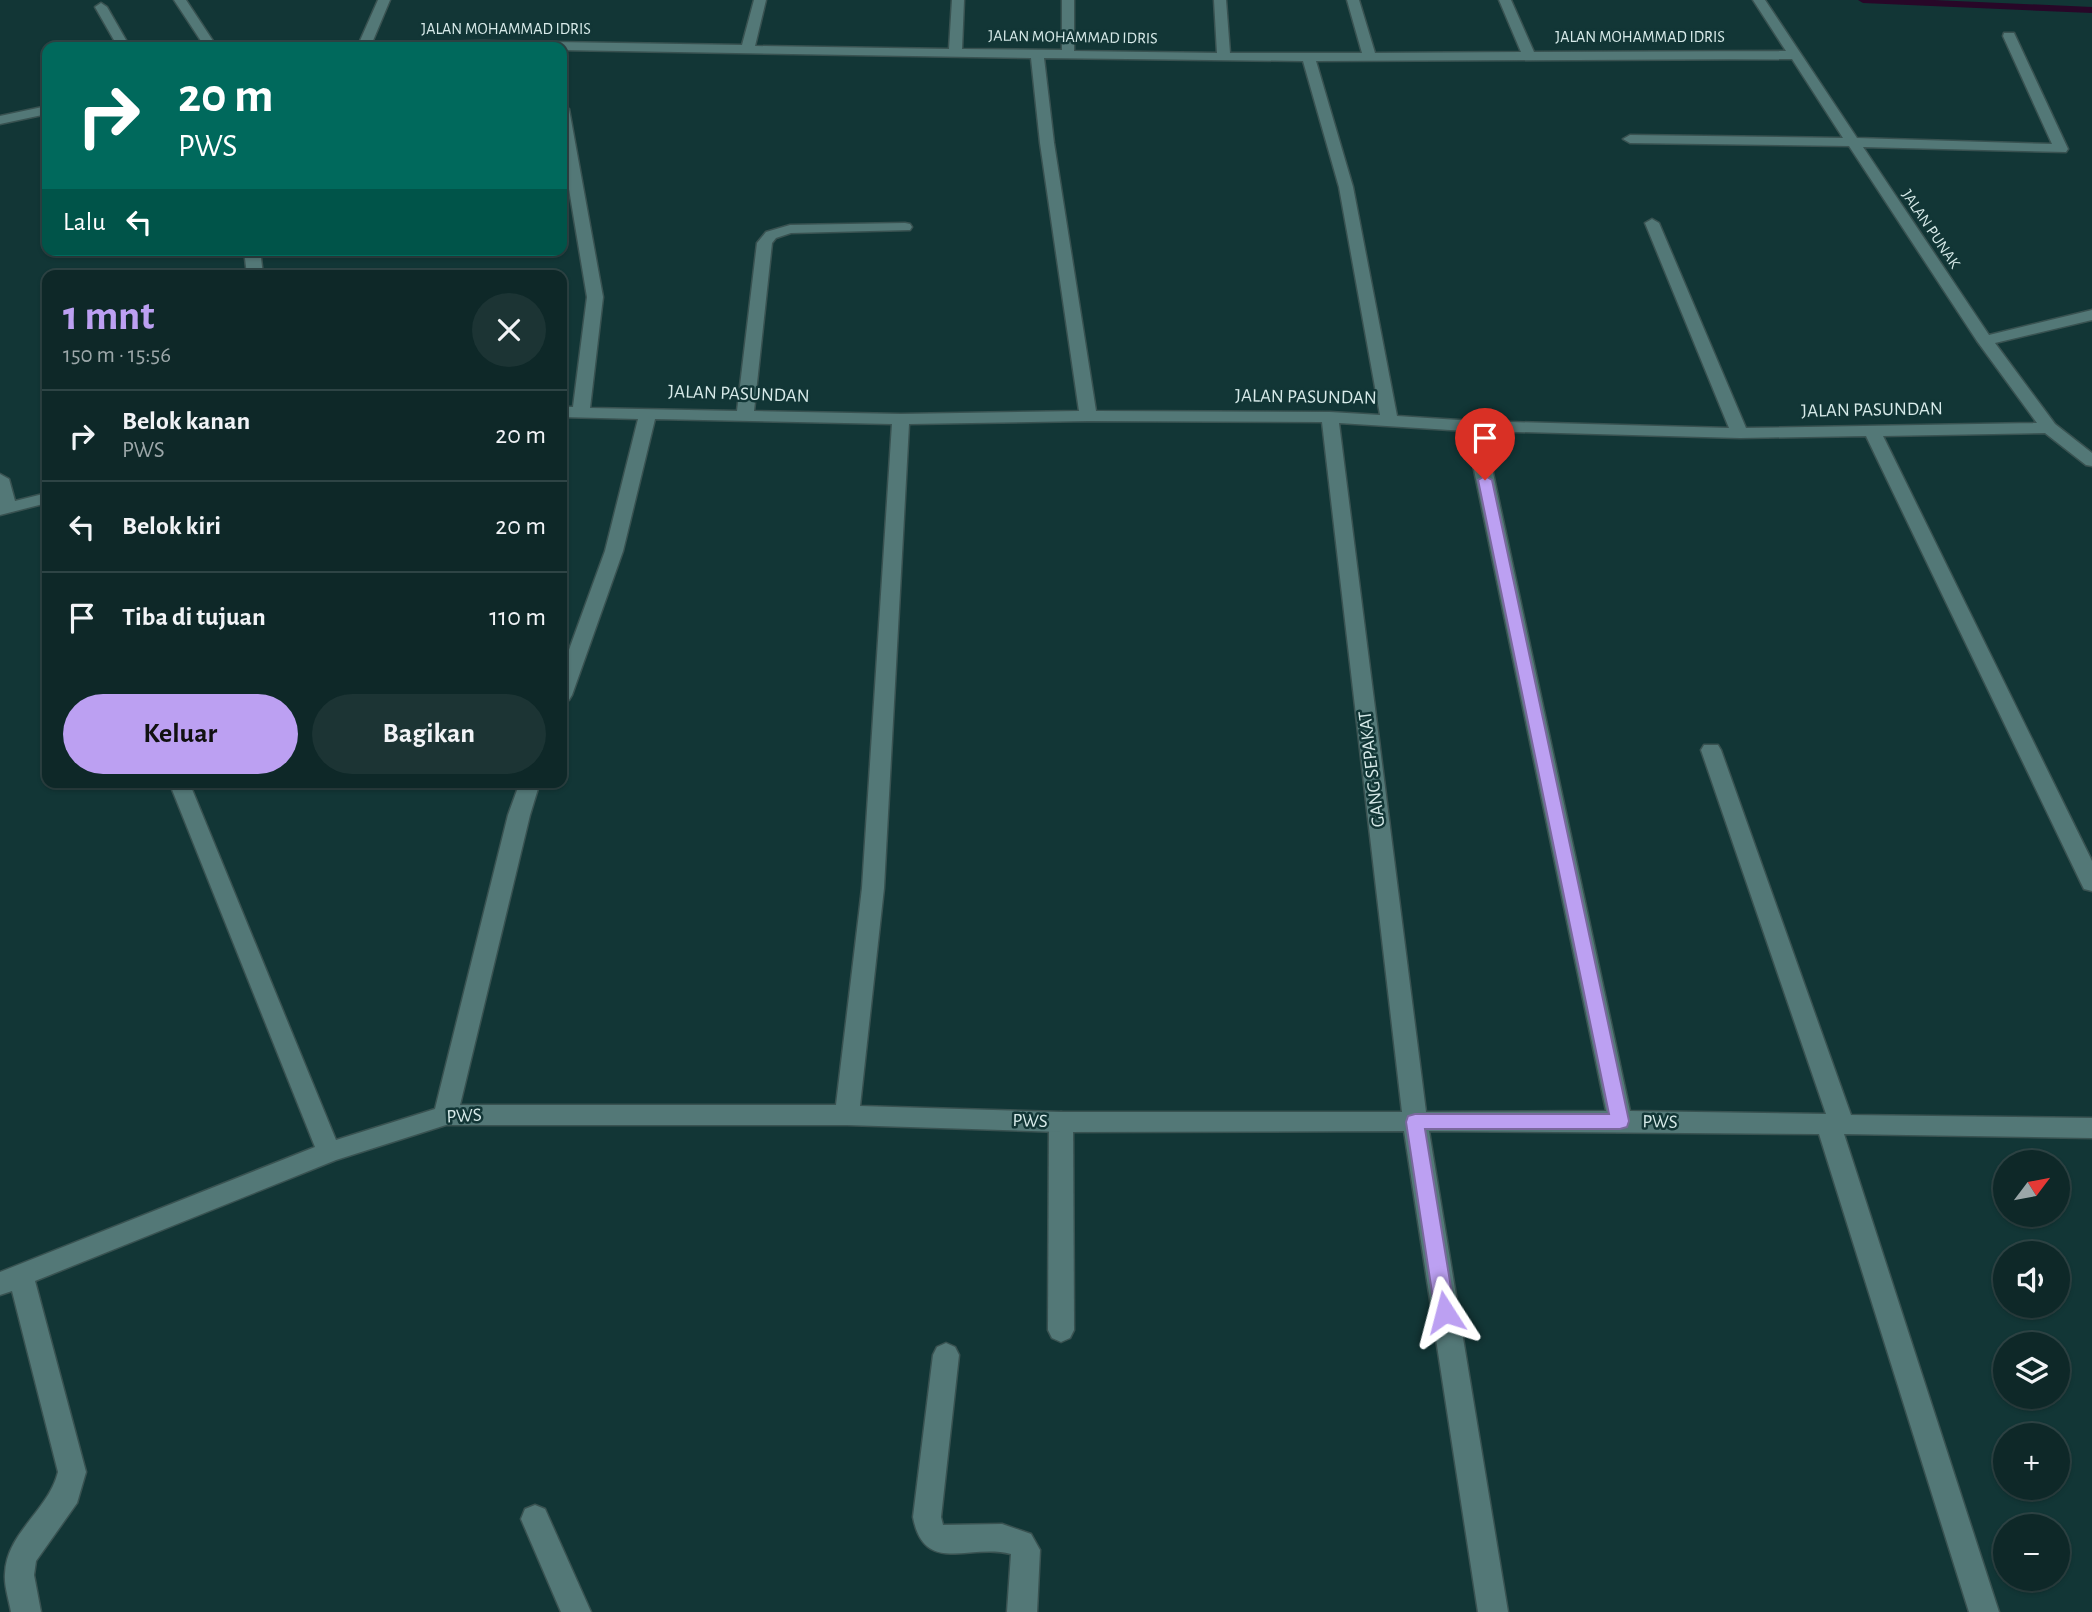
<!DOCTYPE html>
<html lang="id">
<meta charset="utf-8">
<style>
:root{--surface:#0e2828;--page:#1c3434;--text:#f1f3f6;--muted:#9ba6a8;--line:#2e4445;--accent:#bca0f2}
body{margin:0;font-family:"Alegreya Sans",sans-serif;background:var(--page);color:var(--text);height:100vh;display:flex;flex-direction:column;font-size:26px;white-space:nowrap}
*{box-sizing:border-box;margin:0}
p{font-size:23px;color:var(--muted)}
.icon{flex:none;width:38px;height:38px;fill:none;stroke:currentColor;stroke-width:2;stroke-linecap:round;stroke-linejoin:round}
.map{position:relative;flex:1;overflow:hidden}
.sheet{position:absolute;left:42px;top:270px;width:525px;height:518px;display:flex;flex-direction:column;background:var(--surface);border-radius:14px;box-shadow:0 2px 5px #0004,0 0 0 2px var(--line)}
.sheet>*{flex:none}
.banner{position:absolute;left:42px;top:42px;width:525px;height:214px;border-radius:14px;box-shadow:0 2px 5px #0004,0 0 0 2px var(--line);background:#00695c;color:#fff;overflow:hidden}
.needle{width:46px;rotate:58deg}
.buttons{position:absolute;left:1993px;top:1150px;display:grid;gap:14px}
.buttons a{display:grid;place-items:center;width:77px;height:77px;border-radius:50%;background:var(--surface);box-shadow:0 2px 5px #0004,0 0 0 2px var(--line);font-size:35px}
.pin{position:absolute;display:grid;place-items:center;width:60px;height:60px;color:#fff;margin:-72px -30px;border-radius:50% 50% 50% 0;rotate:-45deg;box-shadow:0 0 7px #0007}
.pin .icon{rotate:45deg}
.me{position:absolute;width:77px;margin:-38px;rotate:351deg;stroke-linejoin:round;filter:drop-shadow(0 0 5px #0008)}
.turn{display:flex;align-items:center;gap:24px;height:147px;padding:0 21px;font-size:32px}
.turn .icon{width:91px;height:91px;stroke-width:2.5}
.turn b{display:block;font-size:49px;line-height:60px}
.then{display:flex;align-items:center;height:66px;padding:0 21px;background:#0003;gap:14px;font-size:26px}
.round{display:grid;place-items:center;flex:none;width:74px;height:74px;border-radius:37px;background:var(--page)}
.overview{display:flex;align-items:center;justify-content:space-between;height:119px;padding:0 21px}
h1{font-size:42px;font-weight:700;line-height:52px;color:var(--accent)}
.primary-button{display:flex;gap:14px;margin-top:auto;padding:14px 21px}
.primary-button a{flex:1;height:80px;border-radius:42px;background:var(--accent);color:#111;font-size:28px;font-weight:700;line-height:80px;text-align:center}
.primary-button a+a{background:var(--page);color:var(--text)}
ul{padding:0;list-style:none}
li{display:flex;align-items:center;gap:21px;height:91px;padding:0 21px;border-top:2px solid var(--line)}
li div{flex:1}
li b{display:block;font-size:26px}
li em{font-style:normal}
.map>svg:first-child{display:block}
</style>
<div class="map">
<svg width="2092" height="1612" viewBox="0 0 2092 1612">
<rect width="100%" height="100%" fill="#123636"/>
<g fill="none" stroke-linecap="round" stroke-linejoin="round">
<path fill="#280728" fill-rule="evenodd" d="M 1858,0 L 1934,0 L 2092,7 L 2092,13 L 1863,3 Z"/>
<defs>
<path id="lane" d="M 1061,1112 L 1070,1115 L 1073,1122 L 1074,1330 L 1070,1338 L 1061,1342 L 1052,1338 L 1048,1330 L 1049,1122 L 1052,1115 Z"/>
<g id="street">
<path d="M 174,0 L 186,0 L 217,47 L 205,47 Z"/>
<path d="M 378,0 L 390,0 L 372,43 L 484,41 L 742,45 L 754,0 L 766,0 L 755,46 L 949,49 L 952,0 L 964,0 L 962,49 L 1062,50 L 1062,0 L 1074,0 L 1074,51 L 1217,53 L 1214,0 L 1226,0 L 1230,53 L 1362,53 L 1347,0 L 1359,0 L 1375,53 L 1521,52 L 1499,0 L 1511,0 L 1534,52 L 1786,51 L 1753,0 L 1765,0 L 1857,138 L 2052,144 L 2003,36 L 2004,33 L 2014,33 L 2068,149 L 2066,152 L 1863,147 L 1989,335 L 2092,310 L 2092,320 L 1995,343 L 2055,424 L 2092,453 L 2092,466 L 2086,465 L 2045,433 L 1883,436 L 2092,861 L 2092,891 L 2084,889 L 2081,883 L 1866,436 L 1740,438 L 1484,431 L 1630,1111 L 1826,1114 L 1701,750 L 1704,745 L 1718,745 L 1721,750 L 1851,1115 L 2092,1118 L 2092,1138 L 1844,1134 L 1999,1612 L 1969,1612 L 1819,1134 L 1429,1131 L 1508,1612 L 1478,1612 L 1404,1131 L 1061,1132 L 847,1125 L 446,1125 L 336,1160 L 35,1281 L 86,1472 L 77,1503 L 36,1561 L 34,1575 L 41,1612 L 11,1612 C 9,1600 4,1586 5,1574 C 6,1533 49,1510 58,1472 L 12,1291 L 0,1295 L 0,1272 L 315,1147 L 169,782 L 189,782 L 336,1140 L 435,1109 L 508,815 L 520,782 L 540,782 L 530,815 L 460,1105 L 836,1105 L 862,888 L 892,424 L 655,419 L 623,551 L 572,695 L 569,700 L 562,701 L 562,669 L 605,551 L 638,419 L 562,417 L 562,407 L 573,407 L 587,297 L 562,147 L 562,105 L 569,109 L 603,297 L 590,408 L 737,411 L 757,243 L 766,232 L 790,225 L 905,223 L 910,224 L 912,227 L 910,230 L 791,233 L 776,238 L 772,243 L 754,411 L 901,414 L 1079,411 L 1040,143 L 1031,58 L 562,50 L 562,47 L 347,47 L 348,44 L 359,43 ZM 1044,58 L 1303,61 L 1339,187 L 1380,415 L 1330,412 L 1096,411 L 1054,143 ZM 1792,59 L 1843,138 L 1630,135 L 1623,139 L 1630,143 L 1849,146 L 1977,341 L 2037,423 L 1746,428 L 1659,223 L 1652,219 L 1645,223 L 1729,428 L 1474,421 L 1397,416 L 1353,187 L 1316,61 ZM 1088,421 L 1322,422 L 1402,1112 L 1061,1112 L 860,1106 L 884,888 L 909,424 ZM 1339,423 L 1466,431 L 1606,1111 L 1426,1112 Z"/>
<path d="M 101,3 L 107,7 L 130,47 L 118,47 L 95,7 Z"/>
<path d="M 47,106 L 47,114 L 0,124 L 0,116 Z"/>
<path d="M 244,250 L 260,250 L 263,275 L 247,275 Z"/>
<path d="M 0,474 L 9,479 L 15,501 L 47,493 L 47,503 L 0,515 Z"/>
<path d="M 946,1343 L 955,1347 L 959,1355 L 941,1517 L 943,1525 L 1002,1524 L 1031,1534 L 1040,1550 L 1037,1612 L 1007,1612 L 1011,1554 C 969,1543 924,1576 913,1517 L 933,1355 L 937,1347 Z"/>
<path d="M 535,1505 L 545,1509 L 591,1612 L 561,1612 L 521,1519 L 525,1509 Z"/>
</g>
</defs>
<use href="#lane" stroke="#395251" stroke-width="3"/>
<use href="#street" stroke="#395251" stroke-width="3"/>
<use href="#lane" fill="#537877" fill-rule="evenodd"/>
<use href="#street" fill="#537877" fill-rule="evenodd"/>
</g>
<path fill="#bca0f2" stroke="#7a689d" stroke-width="2" d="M 1485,476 L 1492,480 L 1629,1121 L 1627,1127 L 1620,1129 L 1425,1129 L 1455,1312 L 1452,1318 L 1445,1321 L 1438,1318 L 1435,1312 L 1406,1122 L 1408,1116 L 1415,1114 L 1609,1114 L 1478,480 Z"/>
<g text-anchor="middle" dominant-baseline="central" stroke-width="5" stroke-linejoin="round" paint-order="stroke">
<g font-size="16" fill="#d7eae9" stroke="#123636">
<text x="506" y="29">JALAN MOHAMMAD IDRIS</text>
<text transform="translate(1073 37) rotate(1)">JALAN MOHAMMAD IDRIS</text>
<text x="1640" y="37">JALAN MOHAMMAD IDRIS</text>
<text transform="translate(1931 229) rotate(56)">JALAN PUNAK</text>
</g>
<g font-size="19" fill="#d7eae9" stroke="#123636">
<text transform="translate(739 394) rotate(2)">JALAN PASUNDAN</text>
<text transform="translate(1306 397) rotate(1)">JALAN PASUNDAN</text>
<text transform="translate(1872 410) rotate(-1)">JALAN PASUNDAN</text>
<text transform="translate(1372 769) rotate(-97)">GANG SEPAKAT</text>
<text transform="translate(464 1116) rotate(-3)">PWS</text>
<text transform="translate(1030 1121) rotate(2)">PWS</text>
<text transform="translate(1660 1122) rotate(1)">PWS</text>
</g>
</g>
</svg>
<div class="buttons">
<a><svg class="needle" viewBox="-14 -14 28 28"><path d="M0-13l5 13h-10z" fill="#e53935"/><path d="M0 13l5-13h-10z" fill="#9ba6a8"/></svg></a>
<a><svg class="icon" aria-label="sound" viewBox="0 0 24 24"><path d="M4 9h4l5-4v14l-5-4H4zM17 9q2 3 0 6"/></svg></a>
<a><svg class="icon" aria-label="layers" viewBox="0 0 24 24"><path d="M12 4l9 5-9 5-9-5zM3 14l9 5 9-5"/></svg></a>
<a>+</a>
<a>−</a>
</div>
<div class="pin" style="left:1485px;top:480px;background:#d93025"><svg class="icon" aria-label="arrive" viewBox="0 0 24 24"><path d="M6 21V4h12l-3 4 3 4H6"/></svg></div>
<svg class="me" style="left:1445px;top:1312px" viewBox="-20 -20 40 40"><path d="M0-17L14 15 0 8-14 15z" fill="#bca0f2" stroke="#fff" stroke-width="4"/></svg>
<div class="banner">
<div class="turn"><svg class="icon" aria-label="right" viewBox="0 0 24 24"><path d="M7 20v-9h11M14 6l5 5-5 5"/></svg><div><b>20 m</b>PWS</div></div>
<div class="then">Lalu<svg class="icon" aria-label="left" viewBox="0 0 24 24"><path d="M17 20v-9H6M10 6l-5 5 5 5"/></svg></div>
</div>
<section class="sheet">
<div class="overview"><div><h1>1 mnt</h1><p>150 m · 15:56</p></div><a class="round"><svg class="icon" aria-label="close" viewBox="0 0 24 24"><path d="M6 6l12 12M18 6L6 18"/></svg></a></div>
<ul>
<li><svg class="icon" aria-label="right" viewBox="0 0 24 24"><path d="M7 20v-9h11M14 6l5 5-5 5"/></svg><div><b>Belok kanan</b><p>PWS</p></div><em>20 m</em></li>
<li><svg class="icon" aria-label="left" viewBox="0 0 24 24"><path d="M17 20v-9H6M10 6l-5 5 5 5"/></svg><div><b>Belok kiri</b></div><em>20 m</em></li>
<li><svg class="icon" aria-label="arrive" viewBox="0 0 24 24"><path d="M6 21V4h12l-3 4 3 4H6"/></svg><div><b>Tiba di tujuan</b></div><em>110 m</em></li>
</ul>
<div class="primary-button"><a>Keluar</a><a>Bagikan</a></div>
</section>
</div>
